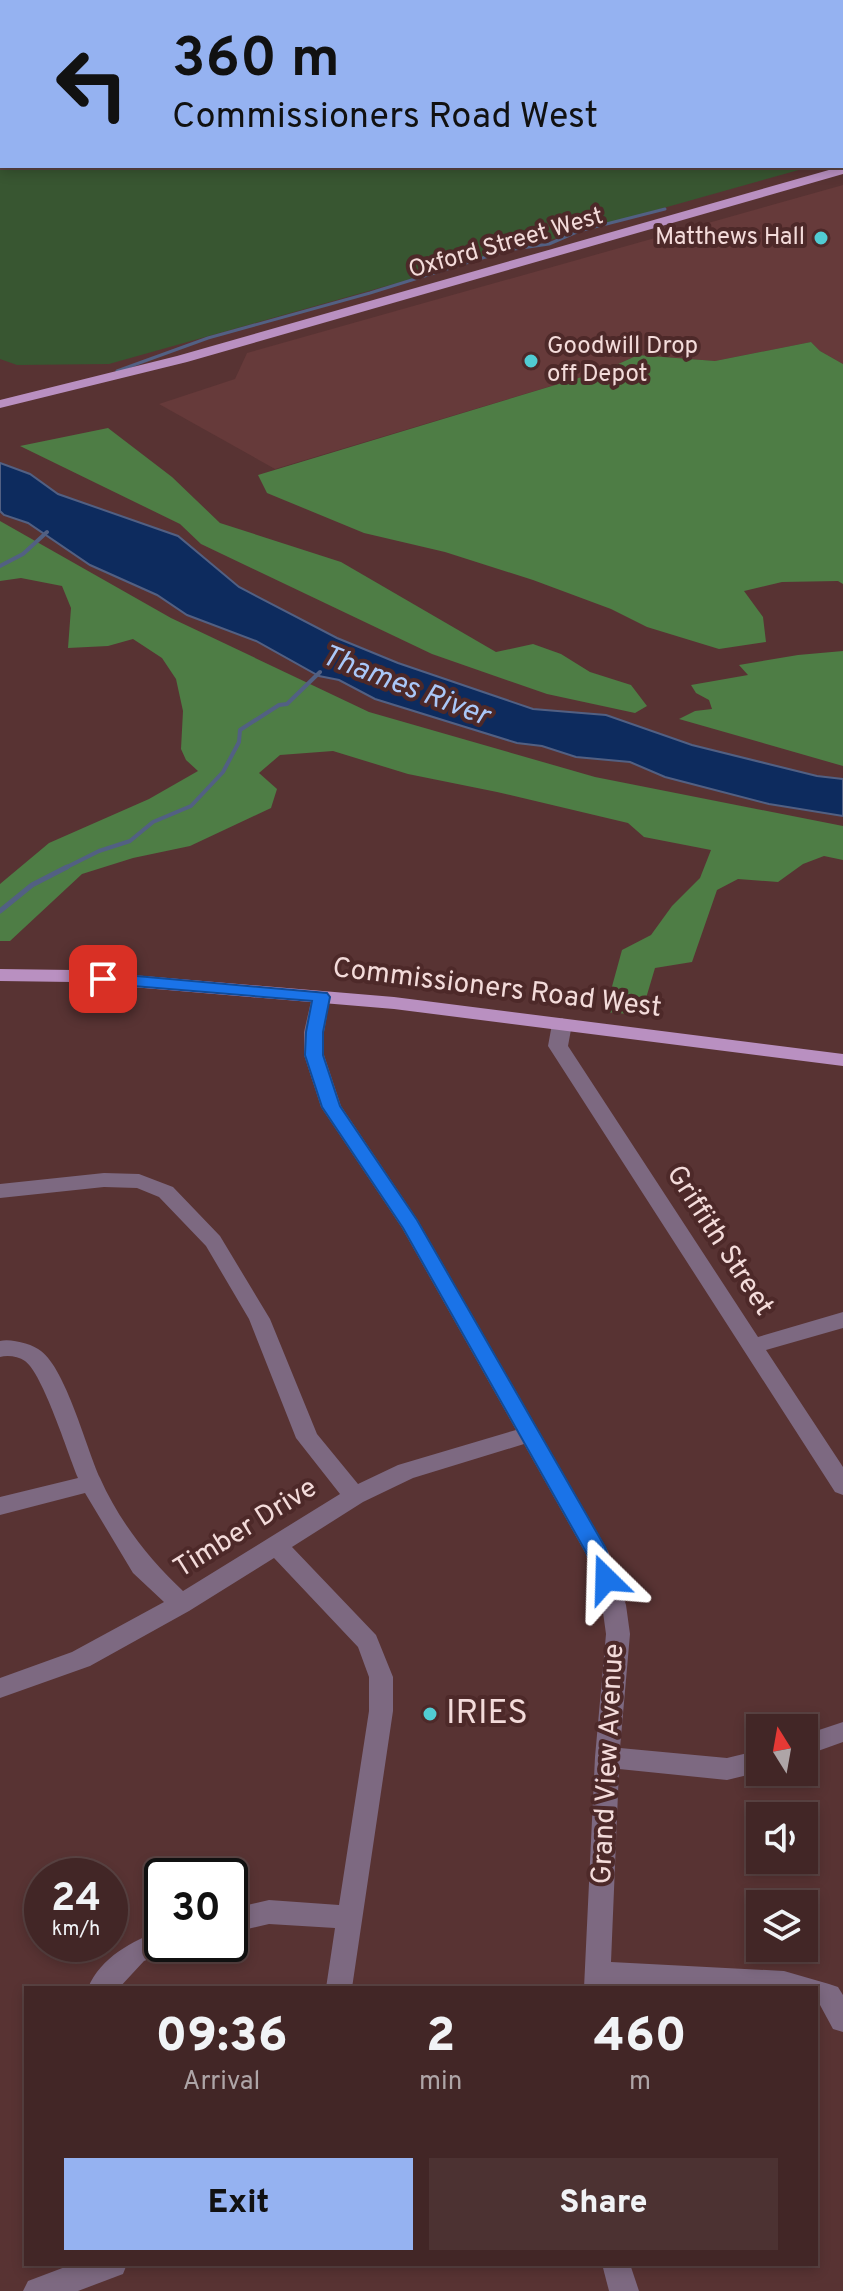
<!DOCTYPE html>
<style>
:root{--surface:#422626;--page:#4c3232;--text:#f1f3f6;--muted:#aea5a7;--line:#5a4343;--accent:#95b2f1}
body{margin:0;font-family:Overpass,sans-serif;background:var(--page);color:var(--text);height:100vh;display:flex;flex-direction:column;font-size:30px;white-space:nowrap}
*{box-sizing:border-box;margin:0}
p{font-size:26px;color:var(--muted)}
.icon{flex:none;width:44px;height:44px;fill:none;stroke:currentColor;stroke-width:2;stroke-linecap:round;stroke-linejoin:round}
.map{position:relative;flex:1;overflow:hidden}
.details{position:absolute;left:24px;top:1986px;width:794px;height:280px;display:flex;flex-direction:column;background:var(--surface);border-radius:0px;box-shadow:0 4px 12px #0003,0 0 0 2px var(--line)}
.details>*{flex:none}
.guide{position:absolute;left:0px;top:0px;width:844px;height:168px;box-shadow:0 4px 12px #0003,0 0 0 2px var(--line);background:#95b2f1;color:#111;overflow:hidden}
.needle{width:52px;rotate:349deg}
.fabs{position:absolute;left:746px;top:1714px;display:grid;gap:16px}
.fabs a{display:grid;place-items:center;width:72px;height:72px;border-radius:0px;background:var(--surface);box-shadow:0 4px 12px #0003,0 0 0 2px var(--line);font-size:40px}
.speed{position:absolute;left:24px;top:1858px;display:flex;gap:16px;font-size:40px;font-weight:700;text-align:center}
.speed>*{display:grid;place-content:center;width:104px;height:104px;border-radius:50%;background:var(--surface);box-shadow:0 4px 12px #0003,0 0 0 2px var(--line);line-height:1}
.speed small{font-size:20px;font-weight:400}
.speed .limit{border:4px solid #111;border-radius:12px;background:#fff;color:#111}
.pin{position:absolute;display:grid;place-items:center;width:68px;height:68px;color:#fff;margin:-34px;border-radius:16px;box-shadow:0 4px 12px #0006}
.me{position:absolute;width:88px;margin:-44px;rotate:338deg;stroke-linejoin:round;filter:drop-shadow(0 0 6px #0008)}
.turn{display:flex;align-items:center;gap:28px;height:168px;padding:0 40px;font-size:36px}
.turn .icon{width:104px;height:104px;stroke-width:2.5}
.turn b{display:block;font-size:56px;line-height:68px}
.eta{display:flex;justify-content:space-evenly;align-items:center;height:136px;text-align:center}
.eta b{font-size:48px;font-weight:800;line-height:56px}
.cta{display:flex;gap:16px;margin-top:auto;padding:16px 40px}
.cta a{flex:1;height:92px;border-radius:0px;background:var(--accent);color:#111;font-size:32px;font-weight:800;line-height:92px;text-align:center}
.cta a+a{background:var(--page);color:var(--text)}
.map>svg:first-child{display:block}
</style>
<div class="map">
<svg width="843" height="2291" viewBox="0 0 843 2291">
<rect width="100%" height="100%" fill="#583333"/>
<path fill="#663a3a" d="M 843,185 L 843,364 L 820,351 L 811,342 L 715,361 L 638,355 L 605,370 L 275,469 L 159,404 L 235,379 L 247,353 Z"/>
<path fill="#385631" d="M 0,0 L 843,0 L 843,157 L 842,2 L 2,2 L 2,166 L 813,166 L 109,364 L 17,365 L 0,359 Z"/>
<g fill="#4e7d45">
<path d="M 811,342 L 820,351 L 843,364 L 843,584 L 838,581 L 782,582 L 744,591 L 763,617 L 766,642 L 719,649 L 647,627 L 611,609 L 533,580 L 445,552 L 364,533 L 267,493 L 258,475 L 605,370 L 638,355 L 715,361 Z"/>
<path d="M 108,428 L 172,477 L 220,523 L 341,562 L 496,652 L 533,644 L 561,654 L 590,672 L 631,685 L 647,706 L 635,713 L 547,694 L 432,654 L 201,544 L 180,524 L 20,446 Z"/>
<path d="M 0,521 L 171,618 L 369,712 L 595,777 L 843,826 L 843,860 L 824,856 L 803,864 L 778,882 L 738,879 L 717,890 L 692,962 L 655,968 L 641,1015 L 605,1012 L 622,950 L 651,935 L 672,906 L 700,878 L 711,850 L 644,837 L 628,823 L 497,792 L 408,774 L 333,751 L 280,755 L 259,773 L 277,789 L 271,808 L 190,846 L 133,858 L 82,874 L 10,941 L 0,941 L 0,884 L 49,843 L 149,799 L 198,771 L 186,760 L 181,749 L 183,711 L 176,679 L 162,658 L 133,639 L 108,646 L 68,648 L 71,608 L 62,586 L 21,578 L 0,581 Z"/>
<path d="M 843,651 L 843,766 L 679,719 L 695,711 L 712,709 L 709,700 L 696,693 L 691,685 L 748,675 L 739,665 L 798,655 Z"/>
</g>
<path fill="#0d2b5e" stroke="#526083" stroke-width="2" d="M 0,463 L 30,474 L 58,494 L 178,536 L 239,587 L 337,638 L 398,663 L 533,709 L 606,715 L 692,745 L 817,776 L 843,779 L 843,816 L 769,804 L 665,777 L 630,762 L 576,757 L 542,746 L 517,743 L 375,699 L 339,680 L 319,676 L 256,641 L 187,615 L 157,595 L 90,565 L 28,523 L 4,515 L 0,511 Z"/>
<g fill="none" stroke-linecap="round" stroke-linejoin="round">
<path stroke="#526083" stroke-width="3" d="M 117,371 L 208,338 L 370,293 L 508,250 L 549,244 L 579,231 L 665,209"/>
<g stroke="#526083" stroke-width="4">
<path d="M 0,566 L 23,554 L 47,532"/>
<path d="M 63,869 L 99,851 L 130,841 L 153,822 L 191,806 L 223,772 L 239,742 L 240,730 L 279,705 L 287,704 L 320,672"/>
</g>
<path stroke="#526083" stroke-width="5" d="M 0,911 L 32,885 L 67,867"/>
<g fill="#7d6981" fill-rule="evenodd">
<path d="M 321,991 L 330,997 L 324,1032 L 324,1055 L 341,1106 L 417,1219 L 609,1553 L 626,1605 L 630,1634 L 620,1748 L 727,1758 L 760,1750 L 760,1772 L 727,1780 L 619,1769 L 611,1962 L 784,1971 L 829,1984 L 838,1987 L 843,1995 L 843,2032 L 833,2029 L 820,2005 L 816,2004 L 816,1988 L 584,1988 L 595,1757 L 606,1634 L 602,1605 L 586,1554 L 524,1444 L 413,1478 L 363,1502 L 292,1547 L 376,1635 L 393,1677 L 393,1711 L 352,1988 L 326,1988 L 335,1928 L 269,1924 L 230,1933 L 230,1909 L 269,1900 L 339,1905 L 369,1711 L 369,1677 L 358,1647 L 274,1558 L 189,1611 L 90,1666 L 0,1698 L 0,1678 L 72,1652 L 164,1602 L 133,1573 L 85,1493 L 0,1515 L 0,1497 L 78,1478 C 68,1454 43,1374 25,1361 C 18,1356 7,1355 0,1357 L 0,1341 C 10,1338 33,1344 41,1351 C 66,1370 86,1447 100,1478 C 119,1521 149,1559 183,1591 L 340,1494 L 296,1438 L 249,1319 L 206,1246 L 159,1197 L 137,1188 L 104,1187 L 0,1198 L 0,1184 L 104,1173 L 139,1174 L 173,1187 L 220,1236 L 270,1319 L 317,1434 L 358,1484 L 398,1465 L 516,1430 L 402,1228 L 321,1107 L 304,1055 L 304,1032 L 312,997 Z"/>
<path d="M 562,1018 L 572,1024 L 568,1046 L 758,1337 L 843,1312 L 843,1328 L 766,1350 L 843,1467 L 843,1495 L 835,1492 L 548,1046 L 552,1024 Z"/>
<path d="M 843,1722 L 843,1742 L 804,1756 L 804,1735 Z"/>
<path d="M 162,1930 L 162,1944 L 174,1944 L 171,1950 L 144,1961 L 119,1988 L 88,1988 C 101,1957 132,1941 162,1930 Z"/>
<path d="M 73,2264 L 127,2264 L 123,2274 L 78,2291 L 23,2291 L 28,2281 Z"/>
<path d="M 602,2264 L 630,2264 L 639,2291 L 609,2291 Z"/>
</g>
<g fill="#b990c1" fill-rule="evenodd">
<path d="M 843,166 L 843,174 L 187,362 L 0,408 L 0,400 L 177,356 Z"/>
<path d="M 0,969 L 73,970 L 394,997 L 843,1054 L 843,1066 L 394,1009 L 73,982 L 0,981 Z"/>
</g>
</g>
<path fill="#1a73e8" stroke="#114b97" stroke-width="2" d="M 103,973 L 327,993 L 330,997 L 323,1032 L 323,1055 L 340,1106 L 417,1220 L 605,1547 L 616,1579 L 613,1585 L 606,1587 L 598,1585 L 587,1554 L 403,1228 L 322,1107 L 305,1055 L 306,1032 L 312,1001 L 97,983 L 95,979 L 97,975 Z"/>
<g fill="#51ccd3" stroke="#4d2929" stroke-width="3">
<circle cx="821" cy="238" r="8"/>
<circle cx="531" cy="361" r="8"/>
<circle cx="430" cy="1714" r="8"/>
</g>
<g text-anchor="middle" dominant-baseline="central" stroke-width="8" stroke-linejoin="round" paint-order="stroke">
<g font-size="24" fill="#f3dbda" stroke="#4d2929" text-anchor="end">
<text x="805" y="238">Matthews Hall</text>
<text x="547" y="347" text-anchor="start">Goodwill Drop<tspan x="547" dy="28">off Depot</tspan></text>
</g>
<g font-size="24" fill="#f3dbda" stroke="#4d2929">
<text transform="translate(506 244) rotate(-16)">Oxford Street West</text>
</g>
<g font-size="28" fill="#f3dbda" stroke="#4d2929">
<text transform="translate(497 989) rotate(7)">Commissioners Road West</text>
<text transform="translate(719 1241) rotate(57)">Griffith Street</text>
<text transform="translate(246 1529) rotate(-32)">Timber Drive</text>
<text transform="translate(609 1764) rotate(-87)">Grand View Avenue</text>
</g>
<g font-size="30" font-style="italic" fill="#a9c7f8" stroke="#4d2929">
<text transform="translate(405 687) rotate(21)">Thames River</text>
</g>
<g font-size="34" fill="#f3dbda" stroke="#4d2929" text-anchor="start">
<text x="446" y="1714">IRIES</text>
</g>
</g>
</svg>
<div class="fabs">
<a><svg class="needle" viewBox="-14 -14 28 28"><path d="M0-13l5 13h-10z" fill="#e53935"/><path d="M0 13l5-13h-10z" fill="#aea5a7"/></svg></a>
<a><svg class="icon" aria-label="sound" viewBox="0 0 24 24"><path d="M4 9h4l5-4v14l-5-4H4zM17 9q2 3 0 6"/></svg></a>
<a><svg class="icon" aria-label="layers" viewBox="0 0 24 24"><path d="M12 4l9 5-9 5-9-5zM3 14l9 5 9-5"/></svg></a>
</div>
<div class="speed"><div>24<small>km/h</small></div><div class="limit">30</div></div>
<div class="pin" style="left:103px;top:979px;background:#d93025"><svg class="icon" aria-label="arrive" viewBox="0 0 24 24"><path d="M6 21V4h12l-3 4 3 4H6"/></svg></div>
<svg class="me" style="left:606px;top:1579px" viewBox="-20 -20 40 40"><path d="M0-17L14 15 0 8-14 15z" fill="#1a73e8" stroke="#fff" stroke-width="4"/></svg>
<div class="guide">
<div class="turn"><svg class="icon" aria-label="left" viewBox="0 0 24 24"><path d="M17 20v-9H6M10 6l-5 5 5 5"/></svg><div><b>360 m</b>Commissioners Road West</div></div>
</div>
<section class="details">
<div class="eta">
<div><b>09:36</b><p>Arrival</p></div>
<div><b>2</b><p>min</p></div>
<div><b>460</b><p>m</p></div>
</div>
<div class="cta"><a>Exit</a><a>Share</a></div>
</section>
</div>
